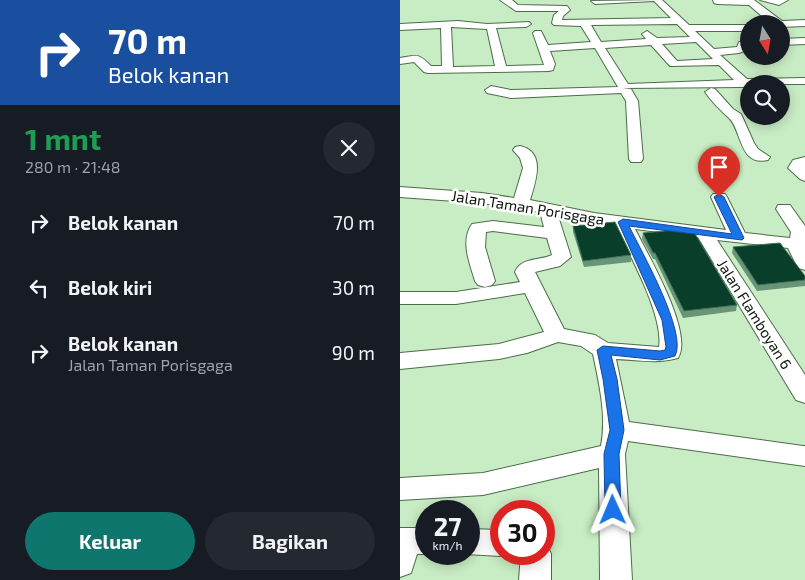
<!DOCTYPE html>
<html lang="id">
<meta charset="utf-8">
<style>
:root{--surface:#171b24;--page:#242831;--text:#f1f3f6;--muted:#9ea1a6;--accent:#0f766e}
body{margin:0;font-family:"Exo 2",sans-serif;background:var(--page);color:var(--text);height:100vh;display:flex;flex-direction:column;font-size:19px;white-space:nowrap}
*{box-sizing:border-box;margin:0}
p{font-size:16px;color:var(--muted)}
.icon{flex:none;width:28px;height:28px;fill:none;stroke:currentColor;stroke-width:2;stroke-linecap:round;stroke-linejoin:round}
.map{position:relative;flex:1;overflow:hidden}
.drawer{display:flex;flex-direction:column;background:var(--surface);width:400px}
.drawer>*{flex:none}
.hud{background:#1a4fa0;color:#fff;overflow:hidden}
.needle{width:32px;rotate:169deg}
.tools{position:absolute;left:340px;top:15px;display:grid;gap:10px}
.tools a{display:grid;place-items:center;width:50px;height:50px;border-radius:50%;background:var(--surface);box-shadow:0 2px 12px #0003;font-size:25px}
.speed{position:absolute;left:15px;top:500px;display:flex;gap:10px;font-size:25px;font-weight:700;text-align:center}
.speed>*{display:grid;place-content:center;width:65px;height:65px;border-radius:50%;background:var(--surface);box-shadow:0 2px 12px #0003;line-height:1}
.speed small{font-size:12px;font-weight:400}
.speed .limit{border:8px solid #d22;background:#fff;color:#111}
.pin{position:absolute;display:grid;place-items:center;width:42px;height:42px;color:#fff;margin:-51px -21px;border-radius:50% 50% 50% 0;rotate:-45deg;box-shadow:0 0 5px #0007}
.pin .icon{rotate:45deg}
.me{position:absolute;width:55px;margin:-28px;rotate:359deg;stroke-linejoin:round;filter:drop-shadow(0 0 4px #0008)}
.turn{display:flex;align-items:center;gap:18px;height:105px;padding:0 25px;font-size:22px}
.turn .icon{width:65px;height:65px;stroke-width:2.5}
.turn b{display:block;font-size:35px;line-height:42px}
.round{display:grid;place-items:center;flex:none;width:52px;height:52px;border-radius:26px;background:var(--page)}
.headline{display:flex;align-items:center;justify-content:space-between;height:85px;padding:0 25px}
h1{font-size:30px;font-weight:700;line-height:38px;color:#1e9e55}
.primary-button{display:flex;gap:10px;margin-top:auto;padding:10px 25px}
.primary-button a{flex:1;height:58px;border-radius:30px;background:var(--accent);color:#fff;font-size:20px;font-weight:700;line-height:58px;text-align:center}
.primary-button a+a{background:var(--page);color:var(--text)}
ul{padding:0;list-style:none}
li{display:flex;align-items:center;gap:15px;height:65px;padding:0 25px}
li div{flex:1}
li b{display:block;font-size:19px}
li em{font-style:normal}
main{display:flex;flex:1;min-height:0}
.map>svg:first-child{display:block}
</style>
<main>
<section class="drawer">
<div class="hud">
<div class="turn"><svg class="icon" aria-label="right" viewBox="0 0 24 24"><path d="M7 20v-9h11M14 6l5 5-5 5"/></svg><div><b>70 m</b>Belok kanan</div></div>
</div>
<div class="headline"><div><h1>1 mnt</h1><p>280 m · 21:48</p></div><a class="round"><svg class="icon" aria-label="close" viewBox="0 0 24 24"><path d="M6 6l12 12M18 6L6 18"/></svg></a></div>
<ul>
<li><svg class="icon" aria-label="right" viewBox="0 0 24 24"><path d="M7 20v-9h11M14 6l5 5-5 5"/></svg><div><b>Belok kanan</b></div><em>70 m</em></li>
<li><svg class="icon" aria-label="left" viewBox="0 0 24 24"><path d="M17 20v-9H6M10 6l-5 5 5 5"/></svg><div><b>Belok kiri</b></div><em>30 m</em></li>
<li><svg class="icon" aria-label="right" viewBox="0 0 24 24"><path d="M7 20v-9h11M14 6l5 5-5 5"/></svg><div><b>Belok kanan</b><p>Jalan Taman Porisgaga</p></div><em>90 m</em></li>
</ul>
<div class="primary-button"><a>Keluar</a><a>Bagikan</a></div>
</section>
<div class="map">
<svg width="405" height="580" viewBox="0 0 405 580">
<rect width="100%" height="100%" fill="#c8ecc4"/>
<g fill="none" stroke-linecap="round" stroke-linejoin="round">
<defs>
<g id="minor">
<path d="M 100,0 L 112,0 L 118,5 L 167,6 L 170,10 L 163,16 L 162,20 L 271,18 L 254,1 L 195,4 L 191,1 L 262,0 L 289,25 L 349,25 L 349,31 L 295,31 L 314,49 L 337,47 L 339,42 L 349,40 L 347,50 L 339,53 L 320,55 L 347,79 L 405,78 L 405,84 L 349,84 L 349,86 L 344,87 L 222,88 L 231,89 L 238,101 L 243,159 L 241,162 L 231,162 L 229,159 L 226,101 L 221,93 L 111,98 L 87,93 L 85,90 L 91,86 L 111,90 L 218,87 L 195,48 L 150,51 L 155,64 L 153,70 L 149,71 L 28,73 L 24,72 L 14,62 L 0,64 L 0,58 C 18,55 18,53 31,66 L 42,66 L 41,28 L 0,30 L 0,24 L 58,21 L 87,24 L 129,22 L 131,24 L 126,27 L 96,28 L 106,66 L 144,65 L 133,33 L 135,31 L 141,31 L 148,45 L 191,42 L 181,26 L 154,25 L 152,23 L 154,15 L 159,11 L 116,11 ZM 277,24 L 290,37 L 257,38 L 247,31 L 242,34 L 246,39 L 201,42 L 191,25 ZM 51,27 L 87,29 L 95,66 L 53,67 ZM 296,42 L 313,59 L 277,61 L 262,44 ZM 251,45 L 270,66 L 319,65 L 334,80 L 228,84 L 205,48 Z"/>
<path d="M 313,0 L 354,0 L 382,21 L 405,20 L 405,26 L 381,27 L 381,24 L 371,24 L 349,5 L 317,4 L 314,3 Z"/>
<path d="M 360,0 L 388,0 L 379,5 Z"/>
<path d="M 405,38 L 405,44 L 381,45 L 381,39 Z"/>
<path d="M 311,88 L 315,89 L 333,109 L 341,114 L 354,143 L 358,149 L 370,157 L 368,160 C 339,167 342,130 329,118 C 320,110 312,102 305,92 Z"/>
<path d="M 120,146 C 147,152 135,183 130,200 L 194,213 L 326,230 L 311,197 L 313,194 L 325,194 L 327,197 L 345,233 L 390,238 L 391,232 L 376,209 L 378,205 L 390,205 L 405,226 L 405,270 L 398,268 L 388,248 L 317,240 L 405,375 L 405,403 L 396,400 L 298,237 L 235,229 C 248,255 294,333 278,358 C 257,364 238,360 216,359 L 229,422 L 403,446 L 405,446 L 405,466 L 228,441 L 225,454 L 232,580 L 200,580 L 199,468 L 83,495 L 0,500 L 0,478 L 83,473 L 201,446 C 207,416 199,383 193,354 L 181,346 L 158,342 L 127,353 L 99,359 L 0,369 L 0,353 L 99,344 L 144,332 L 125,293 L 56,304 L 0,304 L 0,292 L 56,292 L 120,282 L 115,272 C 121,257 140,261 152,255 L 147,238 L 93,231 L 86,232 L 85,247 L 95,281 L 92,285 L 85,287 L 78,285 L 75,281 C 70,264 60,241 72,224 L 93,221 L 144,227 L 140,212 L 82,203 L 0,197 L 0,187 L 82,193 L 114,198 L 123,168 L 120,158 L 113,150 L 115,147 ZM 158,216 L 216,226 C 230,256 264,316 259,347 L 208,343 L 195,335 L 164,329 L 135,272 L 160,266 L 171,257 Z"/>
<path d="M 405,157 L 405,181 L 400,179 L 388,168 L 393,160 Z"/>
<path d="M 0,528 L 26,528 L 27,554 L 17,554 L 11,573 L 0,577 Z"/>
<path d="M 69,529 L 101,530 L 101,554 L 108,554 L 101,556 L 65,554 L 69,554 Z"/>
<path d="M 144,543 L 147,544 L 151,554 L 151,580 L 119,580 L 121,554 L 144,554 Z"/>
</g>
</defs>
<use href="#minor" stroke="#4d6c4a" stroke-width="2"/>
<use href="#minor" fill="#fff" fill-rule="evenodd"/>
</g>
<g fill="#689577">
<path d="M 173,226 L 231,255 L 231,262 L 184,267 L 173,232 Z"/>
<path d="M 243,233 L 337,305 L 336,311 L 283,318 L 255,259 L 253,259 L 242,239 Z"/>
<path d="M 333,247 L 405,276 L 405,286 L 357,291 L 332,253 Z"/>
</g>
<g fill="#093e2a" stroke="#427258">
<path d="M 215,222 L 231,255 L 183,261 L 173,226 Z"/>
<path d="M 275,230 L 294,232 L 337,305 L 284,311 L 255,253 L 253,253 L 243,233 Z"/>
<path d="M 380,243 L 405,276 L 405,280 L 358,285 L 333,247 Z"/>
</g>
<path fill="#1a73e8" stroke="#114b97" d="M 319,194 L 324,197 L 344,238 L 342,240 L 229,226 C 241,251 288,333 275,356 L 260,360 L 211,355 L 217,379 L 224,430 L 219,454 L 221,510 L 219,514 L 213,516 L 207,514 L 205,510 L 204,454 L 210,430 L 203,379 L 197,350 L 203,346 L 260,351 L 265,350 L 266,347 L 262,320 L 218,222 L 223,219 L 332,234 L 314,197 Z"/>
<g text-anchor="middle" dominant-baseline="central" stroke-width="5" stroke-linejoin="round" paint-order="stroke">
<g font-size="15" fill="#0c180b" stroke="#fff">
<text transform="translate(128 207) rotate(9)">Jalan Taman Porisgaga</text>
<text transform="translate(355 314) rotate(58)">Jalan Flamboyan 6</text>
</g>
</g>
</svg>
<div class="tools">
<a><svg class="needle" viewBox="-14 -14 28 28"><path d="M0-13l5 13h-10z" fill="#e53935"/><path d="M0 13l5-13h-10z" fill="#9ea1a6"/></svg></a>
<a><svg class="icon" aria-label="search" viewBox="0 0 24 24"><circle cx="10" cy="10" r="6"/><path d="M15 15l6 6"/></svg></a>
</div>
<div class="speed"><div>27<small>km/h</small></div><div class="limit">30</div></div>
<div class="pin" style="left:319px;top:197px;background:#d93025"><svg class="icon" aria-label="arrive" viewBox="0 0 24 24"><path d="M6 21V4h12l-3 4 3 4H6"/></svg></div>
<svg class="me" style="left:213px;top:510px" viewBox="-20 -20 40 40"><path d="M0-17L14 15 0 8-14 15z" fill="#1a73e8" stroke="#fff" stroke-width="4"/></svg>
</div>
</main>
